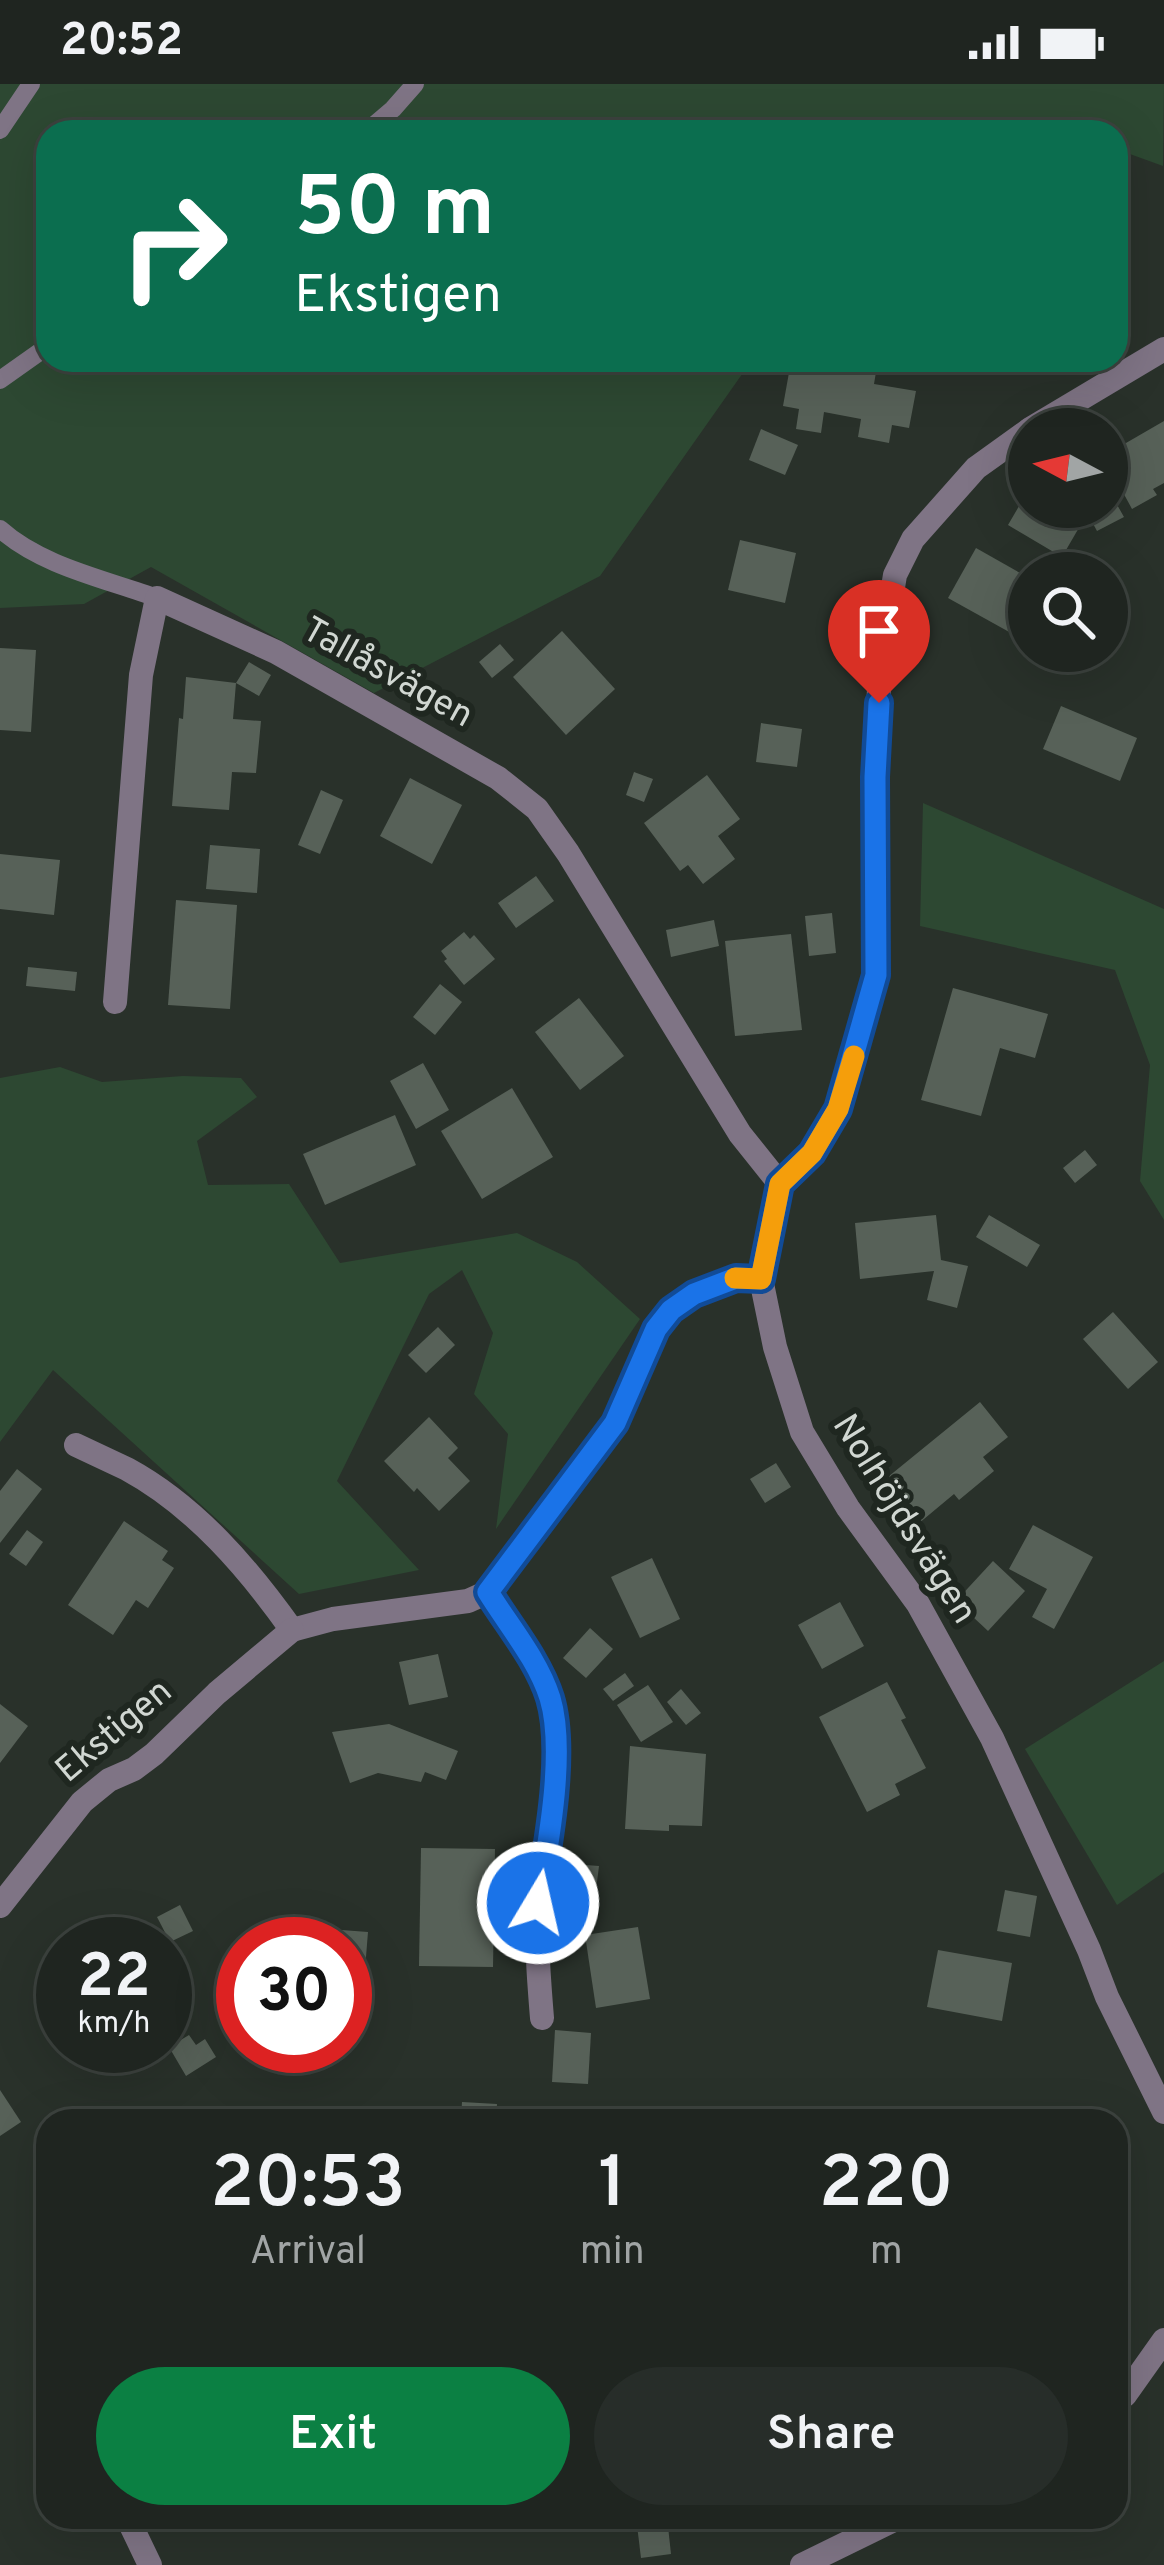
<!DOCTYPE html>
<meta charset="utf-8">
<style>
:root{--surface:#1f2520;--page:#272d29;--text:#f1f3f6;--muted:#a1a5a5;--line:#3c423e;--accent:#0b8043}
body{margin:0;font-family:Overpass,sans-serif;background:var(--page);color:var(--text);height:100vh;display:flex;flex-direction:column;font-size:45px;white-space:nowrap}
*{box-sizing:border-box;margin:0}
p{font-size:39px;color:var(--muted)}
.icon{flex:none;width:66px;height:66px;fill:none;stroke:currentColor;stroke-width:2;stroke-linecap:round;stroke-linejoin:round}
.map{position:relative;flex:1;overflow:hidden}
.sheet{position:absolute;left:36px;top:2025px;width:1092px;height:420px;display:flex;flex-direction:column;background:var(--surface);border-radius:36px;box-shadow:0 12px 48px #0002,0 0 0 3px var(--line)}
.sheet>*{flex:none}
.top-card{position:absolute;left:36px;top:36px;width:1092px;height:252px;border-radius:36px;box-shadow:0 12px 48px #0002,0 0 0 3px var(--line);background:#0b6e4f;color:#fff;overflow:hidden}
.needle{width:78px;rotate:277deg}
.buttons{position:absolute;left:1008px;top:324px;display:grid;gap:24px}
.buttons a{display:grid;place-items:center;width:120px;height:120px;border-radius:50%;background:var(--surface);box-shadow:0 12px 48px #0002,0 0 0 3px var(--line);font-size:60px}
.speed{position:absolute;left:36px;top:1833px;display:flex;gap:24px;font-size:60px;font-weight:700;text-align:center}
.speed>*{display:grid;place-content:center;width:156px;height:156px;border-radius:50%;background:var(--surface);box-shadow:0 12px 48px #0002,0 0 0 3px var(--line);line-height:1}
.speed small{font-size:30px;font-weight:400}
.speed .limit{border:18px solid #d22;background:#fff;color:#111}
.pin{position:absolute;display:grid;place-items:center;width:102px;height:102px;color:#fff;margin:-123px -51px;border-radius:50% 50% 50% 0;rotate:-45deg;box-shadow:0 0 12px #0007}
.pin .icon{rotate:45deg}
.me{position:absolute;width:132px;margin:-66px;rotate:9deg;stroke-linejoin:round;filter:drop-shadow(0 0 9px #0008)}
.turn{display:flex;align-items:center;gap:42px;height:252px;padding:0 60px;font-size:54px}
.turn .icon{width:156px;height:156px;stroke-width:2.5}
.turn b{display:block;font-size:84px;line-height:102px}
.eta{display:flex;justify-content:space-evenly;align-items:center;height:204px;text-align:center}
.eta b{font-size:72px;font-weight:600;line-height:84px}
.primary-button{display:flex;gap:24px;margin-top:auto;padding:24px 60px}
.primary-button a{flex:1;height:138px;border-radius:72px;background:var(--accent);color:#fff;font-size:48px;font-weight:600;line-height:138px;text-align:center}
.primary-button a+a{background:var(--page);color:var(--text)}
.status{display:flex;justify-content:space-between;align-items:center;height:84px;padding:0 60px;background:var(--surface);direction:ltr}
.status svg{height:33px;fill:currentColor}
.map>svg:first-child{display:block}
</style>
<div class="status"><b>20:52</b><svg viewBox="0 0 49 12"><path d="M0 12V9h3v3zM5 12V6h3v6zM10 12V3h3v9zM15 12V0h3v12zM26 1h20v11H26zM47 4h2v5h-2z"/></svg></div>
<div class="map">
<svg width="1164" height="2481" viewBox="0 0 1164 2481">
<rect width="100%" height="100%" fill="#29312a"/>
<g fill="#2d4832">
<path d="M 0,0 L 1164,0 L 1163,82 L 1116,65 L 1116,48 L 1069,48 L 1031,34 L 921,36 L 913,48 L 48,48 L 48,276 L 752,276 L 600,492 L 374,609 L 151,483 L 84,520 L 0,524 Z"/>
<path d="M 923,719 L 1164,825 L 1164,1136 L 1140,1097 L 1150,981 L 1115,886 L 920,842 Z"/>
<path d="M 60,983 L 102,998 L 183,992 L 241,994 L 257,1013 L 197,1057 L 208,1101 L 289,1100 L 340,1179 L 517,1149 L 577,1178 L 640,1235 L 496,1445 L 508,1350 L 474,1310 L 493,1249 L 462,1186 L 429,1210 L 337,1397 L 419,1486 L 299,1510 L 53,1286 L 0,1358 L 0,994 Z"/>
<path d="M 1164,1577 L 1164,1788 L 1117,1821 L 1025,1665 Z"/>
</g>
<g fill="#576158">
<path d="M 823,276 L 878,276 L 874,300 L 916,307 L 909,344 L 892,341 L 889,359 L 858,353 L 861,335 L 824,328 L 821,349 L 796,345 L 799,325 L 783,322 L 790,283 L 821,289 Z"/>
<path d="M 1164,337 L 1164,399 L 1153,405 L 1157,411 L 1132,425 L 1107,379 L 1107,370 Z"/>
<path d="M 761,345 L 798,361 L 785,391 L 749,376 Z"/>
<path d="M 1107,403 L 1124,433 L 1097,447 L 1084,423 L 1107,423 Z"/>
<path d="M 1029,405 L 1029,423 L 1063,423 L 1084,435 L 1062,473 L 1008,441 Z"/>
<path d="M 740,456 L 796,469 L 785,519 L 728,506 Z"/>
<path d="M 976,464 L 1029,494 L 1029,517 L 1011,549 L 948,514 Z"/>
<path d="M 562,547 L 615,605 L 566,651 L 513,593 Z"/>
<path d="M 500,560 L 514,576 L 492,594 L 479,578 Z"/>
<path d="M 0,564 L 36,566 L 31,648 L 0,646 Z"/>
<path d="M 249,578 L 271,591 L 259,612 L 236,599 L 233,635 L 261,637 L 256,689 L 232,688 L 229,726 L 172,722 L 179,634 L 183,635 L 186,593 L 236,599 Z"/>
<path d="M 1061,622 L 1137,654 L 1120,697 L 1043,665 Z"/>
<path d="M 761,639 L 802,645 L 797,683 L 756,678 Z"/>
<path d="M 634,688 L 653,695 L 644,718 L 626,711 Z"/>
<path d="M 707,691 L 740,735 L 718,752 L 735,775 L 703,800 L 688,781 L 680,787 L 644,739 Z"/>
<path d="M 410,694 L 462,721 L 432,780 L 380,752 Z"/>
<path d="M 321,706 L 343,716 L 320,770 L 298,761 Z"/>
<path d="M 210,761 L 260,765 L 257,809 L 206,805 Z"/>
<path d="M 0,770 L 60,776 L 54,831 L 0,825 Z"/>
<path d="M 536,792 L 554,817 L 516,844 L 498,819 Z"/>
<path d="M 176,816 L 237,821 L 230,925 L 168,921 Z"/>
<path d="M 832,829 L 836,869 L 809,872 L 805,832 Z"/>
<path d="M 714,836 L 719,862 L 671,873 L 666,846 Z"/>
<path d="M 464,848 L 470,855 L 474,851 L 495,875 L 464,901 L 444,877 L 447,875 L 441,867 Z"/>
<path d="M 791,850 L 802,946 L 735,952 L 725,857 Z"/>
<path d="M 28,883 L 77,888 L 75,907 L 26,902 Z"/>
<path d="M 440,900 L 462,918 L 435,951 L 413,933 Z"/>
<path d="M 953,904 L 1048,930 L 1035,974 L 1000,964 L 981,1032 L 921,1016 Z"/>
<path d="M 579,914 L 624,972 L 580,1006 L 535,948 Z"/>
<path d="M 423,979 L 449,1026 L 416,1045 L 390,997 Z"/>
<path d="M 512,1004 L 553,1073 L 482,1115 L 441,1047 Z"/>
<path d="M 395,1031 L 416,1081 L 325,1121 L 303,1070 Z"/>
<path d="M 1085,1066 L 1097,1081 L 1075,1099 L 1063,1084 Z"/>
<path d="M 936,1131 L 941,1176 L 968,1182 L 957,1224 L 927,1216 L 934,1187 L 860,1195 L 855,1139 Z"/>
<path d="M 989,1131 L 1040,1161 L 1027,1183 L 976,1153 Z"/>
<path d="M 1113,1228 L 1158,1278 L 1128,1305 L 1083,1255 Z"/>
<path d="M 438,1243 L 455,1261 L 426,1289 L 408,1271 Z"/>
<path d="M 980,1318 L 1008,1353 L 983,1373 L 994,1387 L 959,1416 L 954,1410 L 918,1440 L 883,1397 Z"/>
<path d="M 429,1333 L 458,1364 L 448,1374 L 470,1397 L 439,1427 L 417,1404 L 414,1408 L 384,1377 Z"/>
<path d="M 776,1379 L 791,1403 L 765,1419 L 750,1395 Z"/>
<path d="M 17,1385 L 42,1405 L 0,1459 L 0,1407 Z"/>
<path d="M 124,1437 L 168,1467 L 162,1476 L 174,1484 L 148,1524 L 136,1516 L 113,1551 L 68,1521 Z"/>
<path d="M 1033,1441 L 1093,1473 L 1054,1545 L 1032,1533 L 1047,1505 L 1009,1485 Z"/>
<path d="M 27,1446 L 43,1458 L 26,1482 L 9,1470 Z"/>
<path d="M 652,1474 L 680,1535 L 640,1554 L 611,1493 Z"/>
<path d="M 993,1477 L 1025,1507 L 988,1547 L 956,1517 Z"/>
<path d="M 840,1518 L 864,1562 L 822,1585 L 798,1541 Z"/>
<path d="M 590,1544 L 613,1565 L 586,1594 L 563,1574 Z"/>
<path d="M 438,1570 L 448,1613 L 409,1621 L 399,1578 Z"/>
<path d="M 625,1589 L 634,1602 L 613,1617 L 603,1605 Z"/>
<path d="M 887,1598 L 906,1634 L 901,1636 L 926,1684 L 895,1700 L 900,1711 L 867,1728 L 819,1633 Z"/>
<path d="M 648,1601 L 673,1638 L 641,1658 L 617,1621 Z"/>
<path d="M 681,1605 L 701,1629 L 686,1641 L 667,1618 Z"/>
<path d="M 0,1620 L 28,1642 L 0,1679 Z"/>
<path d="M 389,1640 L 458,1667 L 446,1696 L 425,1688 L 421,1698 L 378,1689 L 350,1699 L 332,1648 Z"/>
<path d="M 630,1662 L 706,1670 L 702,1742 L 669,1741 L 669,1747 L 625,1745 Z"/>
<path d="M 421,1764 L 495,1765 L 493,1883 L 419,1882 Z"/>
<path d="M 573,1780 L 599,1782 L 595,1814 L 569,1811 Z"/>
<path d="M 1005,1806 L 1037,1812 L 1030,1853 L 997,1847 Z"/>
<path d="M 180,1821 L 193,1847 L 170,1858 L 157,1833 Z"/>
<path d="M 289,1842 L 368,1848 L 363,1910 L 345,1909 L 345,1860 L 288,1860 Z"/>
<path d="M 638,1843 L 650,1915 L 596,1924 L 585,1851 Z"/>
<path d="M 938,1866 L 1012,1879 L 1002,1937 L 927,1923 Z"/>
<path d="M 63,1872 L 63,1923 L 40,1887 Z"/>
<path d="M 555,1946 L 591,1949 L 588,2000 L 552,1998 Z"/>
<path d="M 189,1951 L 196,1961 L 205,1955 L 216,1973 L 186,1992 L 169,1963 Z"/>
<path d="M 0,2006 L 21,2038 L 0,2052 Z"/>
<path d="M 462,2018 L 497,2020 L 496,2037 L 461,2037 Z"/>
<path d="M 636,2433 L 667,2433 L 671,2470 L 641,2474 Z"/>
</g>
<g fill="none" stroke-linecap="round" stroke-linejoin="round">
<g stroke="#7f7485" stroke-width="18">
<path d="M 0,46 L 31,0"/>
<path d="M 366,48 L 393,25 L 415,0"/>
<path d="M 0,296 L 48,262"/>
<path d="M 0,445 C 41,482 105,495 157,514"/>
</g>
<g stroke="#7f7485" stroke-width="24">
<path d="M 1030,345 L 1164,265"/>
<path d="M 1029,346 L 976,384 L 913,455 L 895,491 L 880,582 L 875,693 L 876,891 L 838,1025 L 813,1069 L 780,1100 L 761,1195 L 775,1263 L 802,1348 L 848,1424 L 918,1520 L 992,1654 L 1089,1866 L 1107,1913 L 1164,2028"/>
<path d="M 115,918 L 141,591 L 157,514 L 276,568 L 498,694 L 537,725 L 568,769 L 740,1050 L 780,1100"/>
<path d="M 76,1361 C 93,1369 110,1377 127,1385 C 195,1422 248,1484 292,1546 L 333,1535 L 468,1517 L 488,1508"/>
<path d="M 0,1822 L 82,1718 L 109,1696 L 134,1685 L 154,1670 L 217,1609 L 292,1546"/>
<path d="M 542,1934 C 539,1897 536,1860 538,1823 C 542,1758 570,1675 549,1612 C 537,1575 508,1541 488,1508 L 615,1339 L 656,1245 L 671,1226 L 694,1210 L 736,1194 L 761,1195"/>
<path d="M 1116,2318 L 1125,2311 L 1164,2256"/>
<path d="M 127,2433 L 150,2481"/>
<path d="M 802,2481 L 900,2433"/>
</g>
</g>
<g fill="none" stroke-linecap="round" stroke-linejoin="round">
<defs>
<path id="route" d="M 538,1819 C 548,1762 566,1667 550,1614 C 538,1576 509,1542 488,1508 L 615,1339 L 656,1245 L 671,1226 L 694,1210 L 736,1194 L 761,1195 L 780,1100 L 812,1069 L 838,1025 L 876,891 L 875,693 L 879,619"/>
</defs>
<use href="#route" stroke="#114b97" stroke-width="30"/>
<use href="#route" stroke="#1a73e8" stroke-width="21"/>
<path stroke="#f59e0b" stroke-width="21" d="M 735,1194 L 761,1195 L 780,1100 L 812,1069 L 838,1025 L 854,972"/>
</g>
<g text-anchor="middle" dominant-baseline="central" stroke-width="12" stroke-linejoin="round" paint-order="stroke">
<g font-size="36" fill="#d1d7d2" stroke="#1f2720">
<text transform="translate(387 590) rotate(29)">Tallåsvägen</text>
<text transform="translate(903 1436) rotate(58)">Nolhöjdsvägen</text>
<text transform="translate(115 1648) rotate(-40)">Ekstigen</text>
</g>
</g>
</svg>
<div class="buttons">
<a><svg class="needle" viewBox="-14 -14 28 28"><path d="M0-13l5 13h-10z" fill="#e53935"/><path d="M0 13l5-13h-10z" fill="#a1a5a5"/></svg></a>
<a><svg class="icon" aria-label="search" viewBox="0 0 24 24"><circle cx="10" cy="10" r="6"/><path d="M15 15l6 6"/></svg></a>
</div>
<div class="speed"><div>22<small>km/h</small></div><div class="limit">30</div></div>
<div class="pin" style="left:879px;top:619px;background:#d93025"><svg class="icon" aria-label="arrive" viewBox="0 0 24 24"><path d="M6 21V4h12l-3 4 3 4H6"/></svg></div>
<svg class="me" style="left:538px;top:1819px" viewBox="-20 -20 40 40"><circle r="17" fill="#1a73e8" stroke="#fff" stroke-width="3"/><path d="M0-11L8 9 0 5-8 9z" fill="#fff"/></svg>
<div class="top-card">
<div class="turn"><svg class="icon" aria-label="right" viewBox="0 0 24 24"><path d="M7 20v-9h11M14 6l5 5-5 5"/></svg><div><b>50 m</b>Ekstigen</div></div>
</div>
<section class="sheet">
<div class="eta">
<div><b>20:53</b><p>Arrival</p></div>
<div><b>1</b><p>min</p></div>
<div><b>220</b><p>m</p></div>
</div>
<div class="primary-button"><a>Exit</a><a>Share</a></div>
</section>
</div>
